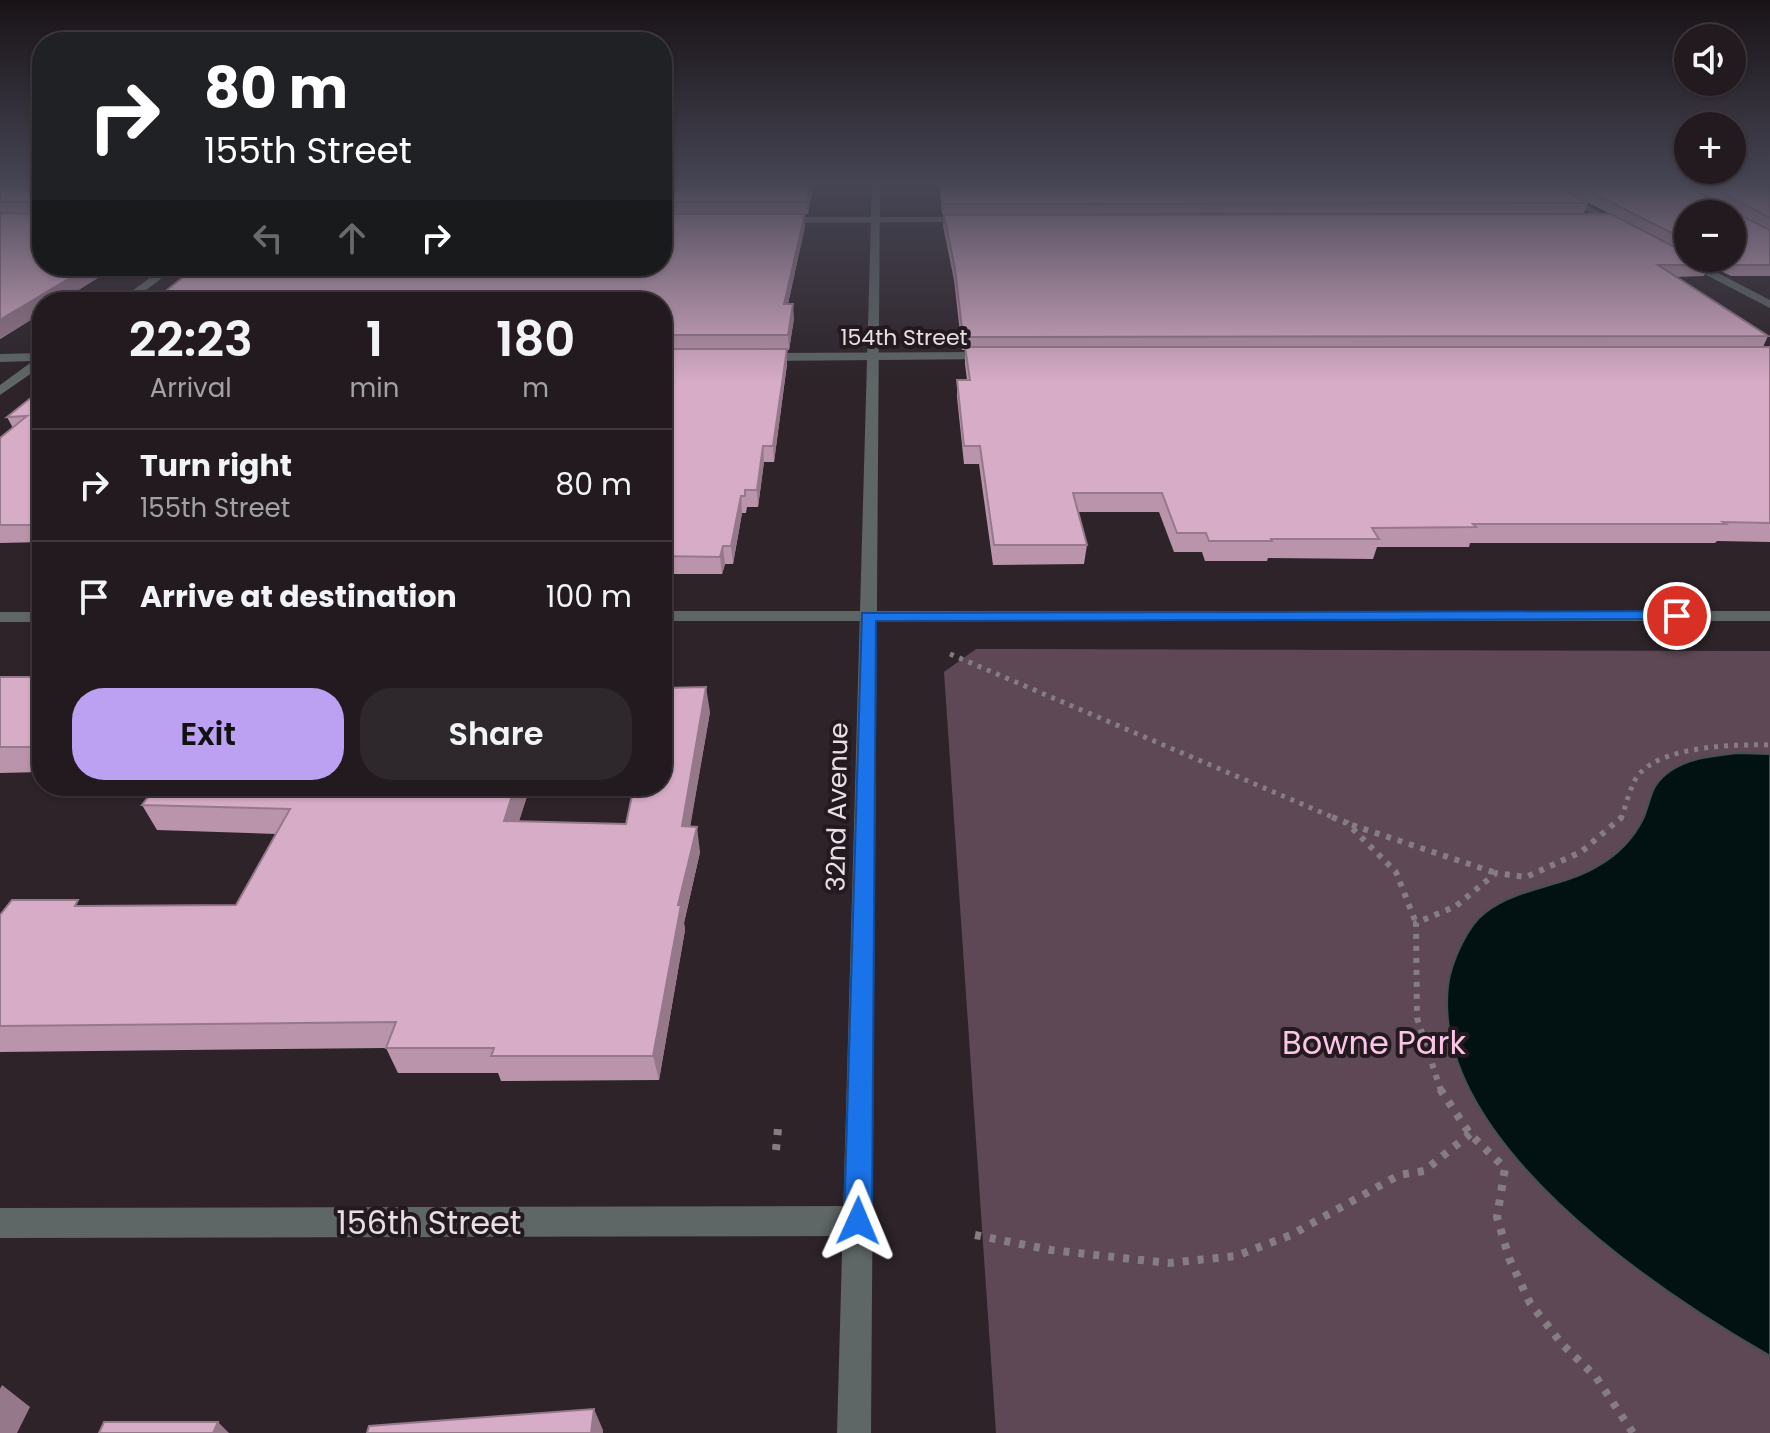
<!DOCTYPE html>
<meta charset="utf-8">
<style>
:root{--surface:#221a1f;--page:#2e272c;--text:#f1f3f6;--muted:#a2a1a4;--line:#3f383d;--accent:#bca0f2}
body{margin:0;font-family:Poppins,sans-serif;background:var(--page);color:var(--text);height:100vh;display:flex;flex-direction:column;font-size:30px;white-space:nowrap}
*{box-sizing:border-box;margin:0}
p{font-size:26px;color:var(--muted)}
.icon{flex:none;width:44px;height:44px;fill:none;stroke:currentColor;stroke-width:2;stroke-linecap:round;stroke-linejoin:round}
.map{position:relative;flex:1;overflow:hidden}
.panel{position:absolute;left:32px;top:292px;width:640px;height:504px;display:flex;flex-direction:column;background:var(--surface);border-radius:32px;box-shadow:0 2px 6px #0004,0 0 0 2px var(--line)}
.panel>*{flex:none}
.banner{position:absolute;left:32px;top:32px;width:640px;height:244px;border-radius:32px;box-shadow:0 2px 6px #0004,0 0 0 2px var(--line);background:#202124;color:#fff;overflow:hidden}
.fabs{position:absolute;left:1674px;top:24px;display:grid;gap:16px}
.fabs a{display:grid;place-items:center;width:72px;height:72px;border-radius:50%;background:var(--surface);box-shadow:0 2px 6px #0004,0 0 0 2px var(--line);font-size:40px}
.pin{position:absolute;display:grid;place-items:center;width:68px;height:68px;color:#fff;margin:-34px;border:4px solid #fff;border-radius:50%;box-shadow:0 2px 8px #0007}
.me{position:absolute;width:88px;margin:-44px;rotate:1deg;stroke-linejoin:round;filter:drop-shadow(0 0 6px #0008)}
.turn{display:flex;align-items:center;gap:28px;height:168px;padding:0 40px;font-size:36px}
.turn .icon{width:104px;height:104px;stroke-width:2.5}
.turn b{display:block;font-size:56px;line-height:68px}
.lanes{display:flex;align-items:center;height:76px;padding:0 40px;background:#0003;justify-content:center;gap:40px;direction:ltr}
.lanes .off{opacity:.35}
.eta{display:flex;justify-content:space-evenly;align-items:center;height:136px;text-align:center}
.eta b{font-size:48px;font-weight:600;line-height:56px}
.primary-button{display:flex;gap:16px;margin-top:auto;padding:16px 40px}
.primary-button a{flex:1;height:92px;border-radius:32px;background:var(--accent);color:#111;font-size:32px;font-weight:600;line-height:92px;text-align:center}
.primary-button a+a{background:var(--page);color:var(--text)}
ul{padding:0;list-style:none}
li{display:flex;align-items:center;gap:24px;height:112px;padding:0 40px;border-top:2px solid var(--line)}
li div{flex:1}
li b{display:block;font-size:30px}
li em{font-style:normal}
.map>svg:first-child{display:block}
</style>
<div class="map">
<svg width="1770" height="1433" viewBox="0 0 1770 1433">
<rect width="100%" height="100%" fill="#2d2329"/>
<path fill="#5e4855" d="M 976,649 L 1770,651 L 1770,1433 L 996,1433 L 944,672 Z"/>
<path fill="#021212" stroke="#465051" stroke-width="2" d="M 1738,753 L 1770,754 L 1770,1356 C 1654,1289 1431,1140 1448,986 C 1451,962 1467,926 1486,912 C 1518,887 1564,887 1598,866 C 1617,855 1633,839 1643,819 C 1648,808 1650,794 1656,785 C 1674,759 1710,756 1738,753 Z"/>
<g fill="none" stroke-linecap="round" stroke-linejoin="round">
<g stroke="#857d82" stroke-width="5" stroke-dasharray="4 6" stroke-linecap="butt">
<path d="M 950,654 L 1337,819"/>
<path d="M 1621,819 C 1626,806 1631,781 1641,772 C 1666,746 1736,744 1770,745"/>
</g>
<g stroke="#857d82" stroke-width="6" stroke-dasharray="5 7" stroke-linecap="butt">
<path d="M 1332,817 L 1347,823 L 1396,872 L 1416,923"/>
<path d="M 1352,825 L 1496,873"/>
<path d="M 1441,1091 L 1417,1018 L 1416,923 L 1456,906 L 1496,873 L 1526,877 L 1581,852 L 1622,817"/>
</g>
<g stroke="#857d82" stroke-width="8" stroke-dasharray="6 9" stroke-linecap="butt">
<path d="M 1440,1089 L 1470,1134 L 1505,1168 L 1497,1217 L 1509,1258 L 1530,1303 L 1562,1344 L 1596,1377 L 1633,1433"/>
<path d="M 776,1150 L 778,1129"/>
<path d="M 975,1235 L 1051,1250 L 1168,1263 L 1236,1256 L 1291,1235 L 1399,1175 L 1424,1171 L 1470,1134"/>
</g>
<g fill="#5f6666" fill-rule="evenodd">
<path d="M 969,217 L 972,222 L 777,223 L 772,220 L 777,217 Z"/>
<path d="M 166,266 L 178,266 L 130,302 L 117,302 Z"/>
<path d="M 990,352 L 996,356 L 994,359 L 762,361 L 756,357 L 762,353 Z"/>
<path d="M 42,353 L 42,366 L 0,395 L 0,385 L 33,361 L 0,362 L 0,354 Z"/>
<rect x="662" y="611" width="1108" height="10"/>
<rect x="0" y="612" width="42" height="10"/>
<path d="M 858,1206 L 869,1210 L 873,1221 L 869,1232 L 858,1236 L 0,1238 L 0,1208 Z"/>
</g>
<g fill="#5f6666" fill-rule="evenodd">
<path d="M 872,182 L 880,182 L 871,1433 L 837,1433 Z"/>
<path d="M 1532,182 L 1543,182 L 1626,226 L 1618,228 Z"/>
<path d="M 1681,258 L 1689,258 L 1770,300 L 1770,308 L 1681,262 Z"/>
</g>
</g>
<g fill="#b994aa" fill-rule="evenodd">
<path d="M 0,182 L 42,182 L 117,266 L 59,302 L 42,302 L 42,313 L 0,339 Z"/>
<path d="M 662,182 L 814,182 L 808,214 L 805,214 L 805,226 L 788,304 L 794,318 L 789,350 L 787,350 L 787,364 L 774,462 L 764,462 L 758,507 L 747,507 L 746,513 L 742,513 L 733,564 L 725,564 L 722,574 L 662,574 Z"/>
<path d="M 939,182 L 1548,182 L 1588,203 L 1584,213 L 942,214 Z"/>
<path d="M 1549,182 L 1679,182 L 1724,207 L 1727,207 L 1682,182 L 1770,182 L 1770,276 L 1731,276 L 1709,265 L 1704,276 L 1675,277 L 1768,336 L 1763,347 L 1770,347 L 1770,542 L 1717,541 L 1715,543 L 1470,543 L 1469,547 L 1377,547 L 1373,559 L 1268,558 L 1267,561 L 1205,561 L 1202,552 L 1174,552 L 1159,512 L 1078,512 L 1087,545 L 1084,564 L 993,565 L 979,464 L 964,464 L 957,397 L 957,380 L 967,380 L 965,364 L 965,350 L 962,350 L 954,280 L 943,226 L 944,215 L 1633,226 ZM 1688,214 L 1732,258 L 1688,258 Z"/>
<path d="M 42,389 L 42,542 L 0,543 L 0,438 L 13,428 L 7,417 Z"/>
<path d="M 0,677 L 42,677 L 42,772 L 0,773 Z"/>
<path d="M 710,712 L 690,826 L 700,852 L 684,923 L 685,930 L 659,1080 L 501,1081 L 498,1073 L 398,1073 L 386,1048 L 0,1052 L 0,915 L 82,906 L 236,905 L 276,834 L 157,830 L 142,805 L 156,786 L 528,786 L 529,790 L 519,821 L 626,824 Z"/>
</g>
<g fill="#96788b">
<path d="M 811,182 L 814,182 L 808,214 L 807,202 Z"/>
<path d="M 805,214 L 805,226 L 785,318 L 784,304 Z"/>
<path d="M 90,266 L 117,266 L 59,302 L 42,302 L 42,313 L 0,339 L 0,320 Z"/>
<path d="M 793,304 L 794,318 L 789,350 L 788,335 Z"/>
<path d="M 787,349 L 787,364 L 774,462 L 773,446 Z"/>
<path d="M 763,446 L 764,462 L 758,507 L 757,490 Z"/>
<path d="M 741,496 L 742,513 L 733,564 L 731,546 Z"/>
<path d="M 723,546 L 725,564 L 722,574 L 720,557 Z"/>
<path d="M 706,687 L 710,712 L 686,851 L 682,826 Z"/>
<path d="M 515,786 L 528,786 L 529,790 L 511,846 L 504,821 Z"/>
<path d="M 697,827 L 700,852 L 684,923 L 685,930 L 659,1080 L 653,1056 L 678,905 Z"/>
<path d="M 2,1385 L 30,1407 L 17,1433 L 0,1433 L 0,1389 Z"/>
<path d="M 594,1409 L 603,1430 L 603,1433 L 591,1433 Z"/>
<path d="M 218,1422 L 229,1433 L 213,1433 Z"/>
</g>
<g fill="#d7acc6" stroke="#96788b" stroke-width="2">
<path d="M 0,182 L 42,182 L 42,266 L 90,266 L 0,320 L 0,213 L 36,214 L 40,205 L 37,202 L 0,202 Z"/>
<path d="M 662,182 L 811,182 L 807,202 L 662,202 Z"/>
<path d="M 940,182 L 1548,182 L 1588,203 L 942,204 Z"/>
<path d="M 1570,182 L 1679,182 L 1724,207 L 1733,207 L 1735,213 L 1770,230 L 1770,265 L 1736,265 L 1721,258 L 1732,258 L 1732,214 L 1688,214 L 1688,241 Z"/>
<path d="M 1703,182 L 1770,182 L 1770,218 Z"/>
<path d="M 662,214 L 805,214 L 784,304 L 793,304 L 788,335 L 662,335 L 662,302 L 152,302 L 197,266 L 662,266 Z"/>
<path d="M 1611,214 L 1688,254 L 1688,258 L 1696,258 L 1709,265 L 1658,265 L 1768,336 L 963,337 L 955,269 L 944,215 Z"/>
<path d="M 965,347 L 1770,347 L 1770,523 L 1723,522 L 1726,524 L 1473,524 L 1476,527 L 1372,528 L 1379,539 L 1271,539 L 1272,541 L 1209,541 L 1206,533 L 1177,533 L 1162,493 L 1073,493 L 1087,545 L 994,545 L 980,446 L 964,446 L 957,380 L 970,380 Z"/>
<path d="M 662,349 L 787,349 L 773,446 L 763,446 L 757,490 L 745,490 L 745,496 L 741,496 L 731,546 L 723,546 L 720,557 L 662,556 Z"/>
<path d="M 42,389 L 42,525 L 0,525 L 0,438 L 27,416 L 7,417 Z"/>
<rect x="0" y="677" width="42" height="70"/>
<path d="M 706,687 L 682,826 L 697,827 L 678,905 L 681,905 L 653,1056 L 491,1056 L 494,1048 L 386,1048 L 396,1022 L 0,1026 L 0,915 L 12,900 L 78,900 L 75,906 L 236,905 L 290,809 L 142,805 L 156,786 L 515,786 L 504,821 L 626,824 L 634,786 L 662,786 L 662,688 Z"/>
<path d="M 594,1409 L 591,1433 L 367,1433 L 369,1426 Z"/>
<path d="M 104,1422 L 218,1422 L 213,1433 L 99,1433 Z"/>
</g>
<linearGradient id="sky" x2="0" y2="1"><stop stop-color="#191317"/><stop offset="0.48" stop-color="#464554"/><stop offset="1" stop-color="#464554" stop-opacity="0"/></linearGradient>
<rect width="1770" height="383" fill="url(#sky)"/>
<path fill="#1a73e8" stroke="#114b97" stroke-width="2" d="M 1677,611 L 1682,612 L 1682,619 L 876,621 L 872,1221 L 868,1230 L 858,1234 L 848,1230 L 844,1221 L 862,613 Z"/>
<g text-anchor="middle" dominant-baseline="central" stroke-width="8" stroke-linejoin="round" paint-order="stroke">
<g font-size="22" fill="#e6dfe3" stroke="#23191f">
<text x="904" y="337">154th Street</text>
</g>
<g font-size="26" fill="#e6dfe3" stroke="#23191f">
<text transform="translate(837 807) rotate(-89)">32nd Avenue</text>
</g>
<g font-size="32" fill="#fac5e6" stroke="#23191f">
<text x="1374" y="1042">Bowne Park</text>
</g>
<g font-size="32" fill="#e6dfe3" stroke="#23191f">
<text x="429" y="1222">156th Street</text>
</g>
</g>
</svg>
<div class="fabs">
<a><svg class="icon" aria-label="sound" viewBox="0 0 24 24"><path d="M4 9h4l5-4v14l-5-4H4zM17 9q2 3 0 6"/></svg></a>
<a>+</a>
<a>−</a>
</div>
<div class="pin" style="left:1677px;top:616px;background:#d93025"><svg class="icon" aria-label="arrive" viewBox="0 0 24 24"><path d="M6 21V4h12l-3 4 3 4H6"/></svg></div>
<svg class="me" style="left:858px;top:1221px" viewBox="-20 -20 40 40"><path d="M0-17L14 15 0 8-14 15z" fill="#1a73e8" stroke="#fff" stroke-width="4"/></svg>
<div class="banner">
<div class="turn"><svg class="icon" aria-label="right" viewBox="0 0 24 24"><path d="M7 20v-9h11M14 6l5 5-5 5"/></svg><div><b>80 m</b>155th Street</div></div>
<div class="lanes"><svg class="icon off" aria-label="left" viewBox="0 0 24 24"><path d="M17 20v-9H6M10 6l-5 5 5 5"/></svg><svg class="icon off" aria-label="ahead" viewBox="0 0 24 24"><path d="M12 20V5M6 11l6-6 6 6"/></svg><svg class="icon" aria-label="right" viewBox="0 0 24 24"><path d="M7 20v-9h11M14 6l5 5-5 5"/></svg></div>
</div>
<section class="panel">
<div class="eta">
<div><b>22:23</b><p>Arrival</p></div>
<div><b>1</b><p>min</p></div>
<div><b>180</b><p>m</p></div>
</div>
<ul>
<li><svg class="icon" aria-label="right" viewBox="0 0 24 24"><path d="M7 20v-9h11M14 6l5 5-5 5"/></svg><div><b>Turn right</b><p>155th Street</p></div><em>80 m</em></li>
<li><svg class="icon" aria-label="arrive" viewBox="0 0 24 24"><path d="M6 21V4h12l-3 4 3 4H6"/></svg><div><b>Arrive at destination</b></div><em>100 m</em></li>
</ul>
<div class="primary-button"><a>Exit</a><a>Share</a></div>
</section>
</div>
